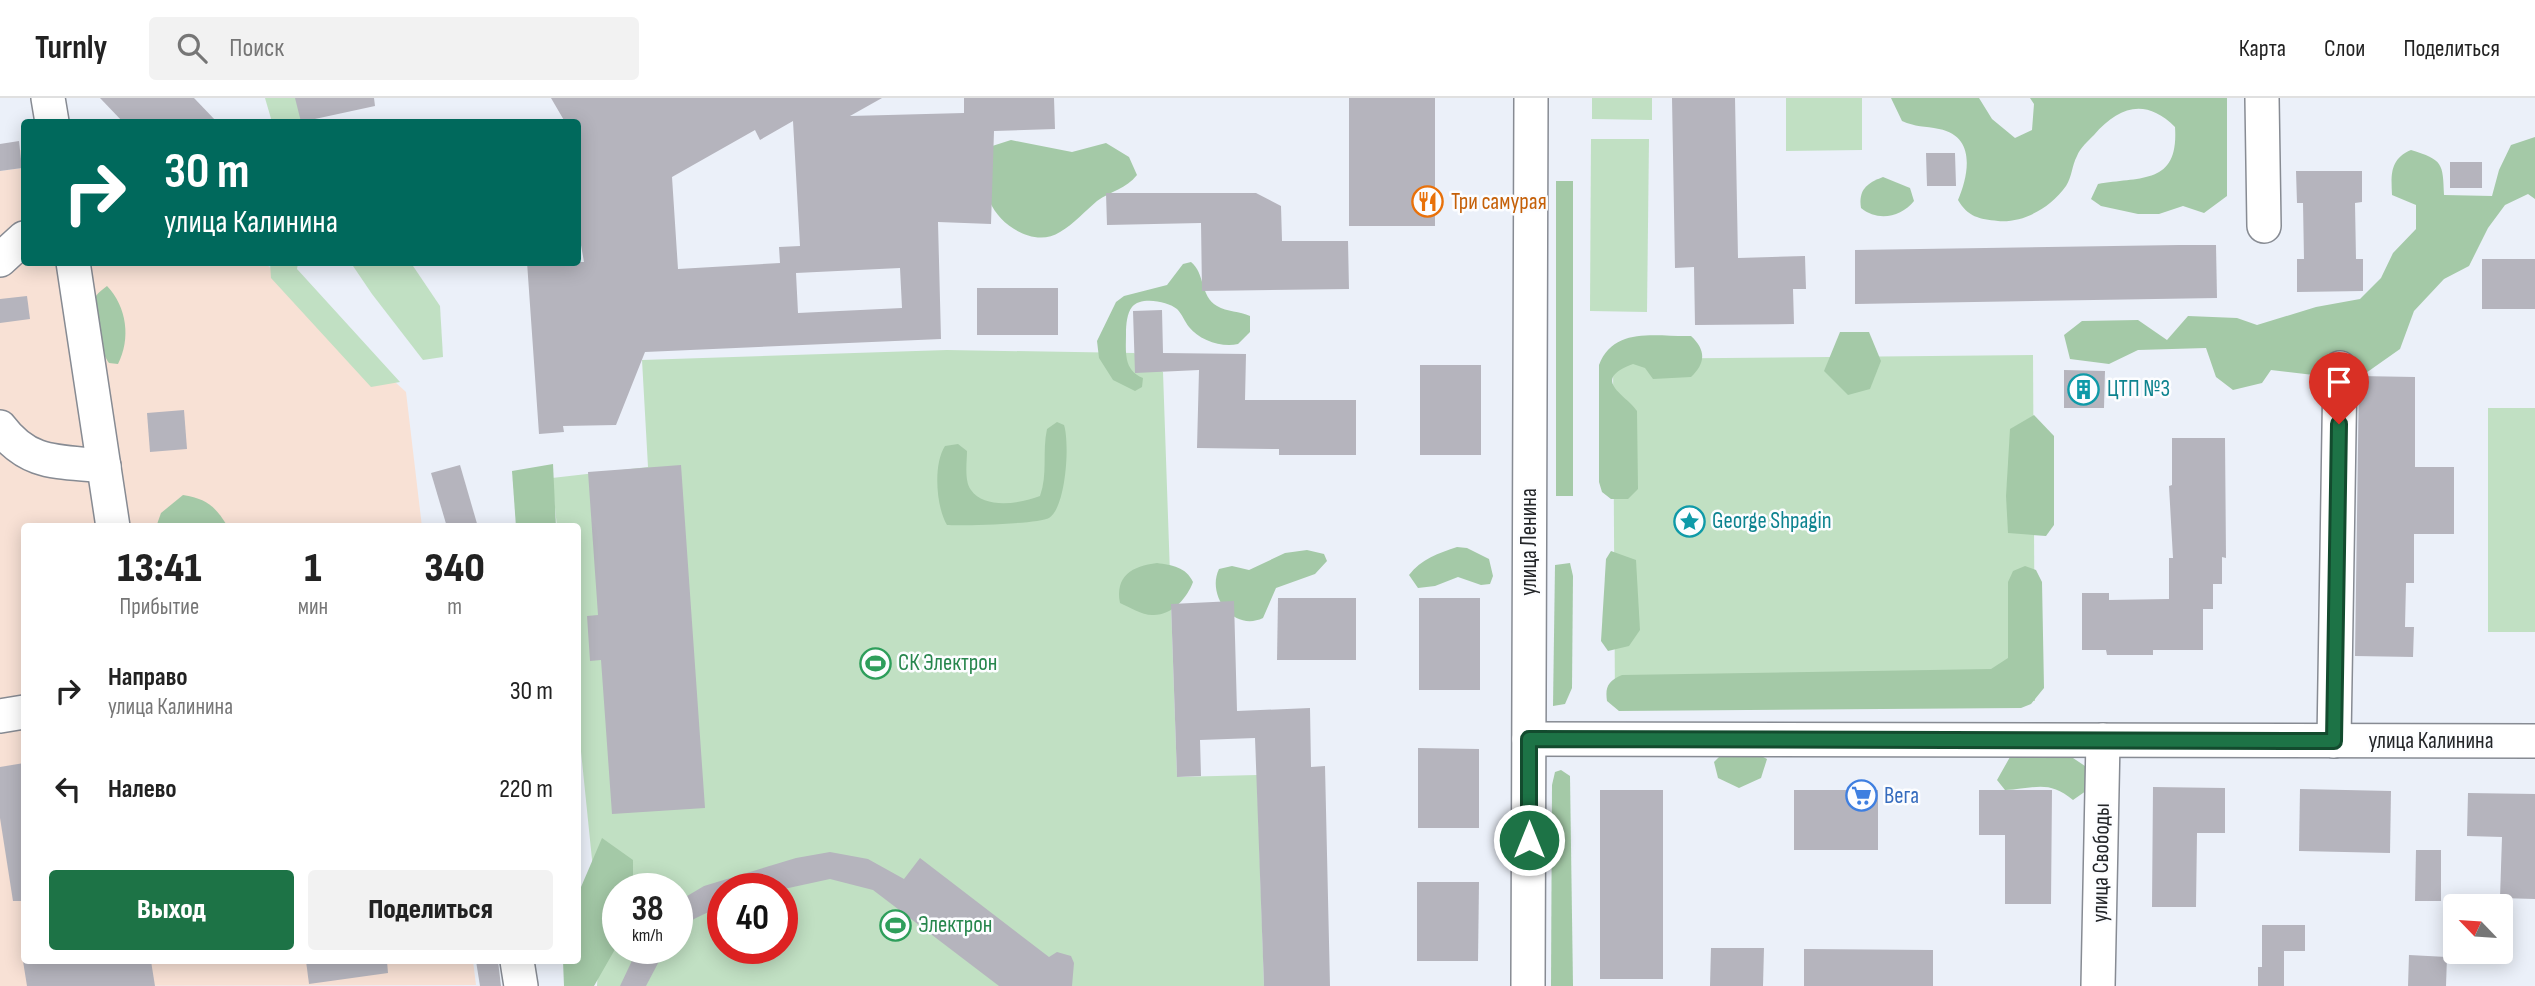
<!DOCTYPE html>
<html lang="ru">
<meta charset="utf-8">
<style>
:root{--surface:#fff;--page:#f2f2f2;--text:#222;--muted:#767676;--line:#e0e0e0;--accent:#1d7346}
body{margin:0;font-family:"Sofia Sans Condensed",sans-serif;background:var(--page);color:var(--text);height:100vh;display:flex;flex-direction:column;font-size:26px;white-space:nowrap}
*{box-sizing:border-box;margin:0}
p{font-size:23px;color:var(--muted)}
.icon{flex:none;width:38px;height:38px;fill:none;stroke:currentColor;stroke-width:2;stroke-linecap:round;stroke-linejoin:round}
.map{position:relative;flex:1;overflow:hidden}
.drawer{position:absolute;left:21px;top:425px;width:560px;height:441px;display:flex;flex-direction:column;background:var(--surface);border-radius:7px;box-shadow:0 4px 18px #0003}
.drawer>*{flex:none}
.banner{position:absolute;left:21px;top:21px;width:560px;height:147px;border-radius:7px;box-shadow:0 4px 18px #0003;background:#00695c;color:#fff;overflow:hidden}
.needle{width:46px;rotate:295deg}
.controls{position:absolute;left:2443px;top:796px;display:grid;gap:14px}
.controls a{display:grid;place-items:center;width:70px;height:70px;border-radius:7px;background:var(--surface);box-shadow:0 4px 18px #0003;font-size:35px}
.speed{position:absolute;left:602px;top:775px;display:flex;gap:14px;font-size:35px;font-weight:700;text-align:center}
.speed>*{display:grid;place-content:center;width:91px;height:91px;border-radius:50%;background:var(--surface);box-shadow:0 4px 18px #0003;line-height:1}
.speed small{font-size:18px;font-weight:400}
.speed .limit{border:10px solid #d22;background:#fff;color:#111}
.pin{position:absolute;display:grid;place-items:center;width:60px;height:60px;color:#fff;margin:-72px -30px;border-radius:50% 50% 50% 0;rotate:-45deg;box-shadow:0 0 7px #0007}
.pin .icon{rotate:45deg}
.me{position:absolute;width:77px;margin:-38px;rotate:0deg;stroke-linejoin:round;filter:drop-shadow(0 0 5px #0008)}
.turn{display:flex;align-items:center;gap:24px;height:147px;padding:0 28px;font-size:32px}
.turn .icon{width:91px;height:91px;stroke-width:2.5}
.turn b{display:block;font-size:49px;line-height:60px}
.eta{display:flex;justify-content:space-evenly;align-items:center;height:119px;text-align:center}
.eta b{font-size:42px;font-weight:800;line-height:49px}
.action{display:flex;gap:14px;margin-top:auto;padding:14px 28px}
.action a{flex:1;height:80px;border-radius:7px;background:var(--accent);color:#fff;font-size:28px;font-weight:800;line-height:80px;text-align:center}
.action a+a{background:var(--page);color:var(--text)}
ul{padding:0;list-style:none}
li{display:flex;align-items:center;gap:21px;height:98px;padding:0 28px}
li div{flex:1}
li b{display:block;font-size:26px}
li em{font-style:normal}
header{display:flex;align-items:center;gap:42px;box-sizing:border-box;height:98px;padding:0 35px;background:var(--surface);border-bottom:2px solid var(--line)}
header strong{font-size:33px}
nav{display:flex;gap:38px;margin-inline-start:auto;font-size:24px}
.search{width:490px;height:63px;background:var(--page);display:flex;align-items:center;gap:18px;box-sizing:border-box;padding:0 24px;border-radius:7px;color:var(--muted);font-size:26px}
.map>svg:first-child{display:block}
</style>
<header>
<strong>Turnly</strong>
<div class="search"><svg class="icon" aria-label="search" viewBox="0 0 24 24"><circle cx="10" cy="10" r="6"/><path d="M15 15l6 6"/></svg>Поиск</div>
<nav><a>Карта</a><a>Слои</a><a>Поделиться</a></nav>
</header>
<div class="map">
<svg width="2535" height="888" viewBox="0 0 2535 888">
<rect width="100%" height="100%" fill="#ebf0f9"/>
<path fill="#f8e1d5" d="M 20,52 L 24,52 L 24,164 L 265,165 L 406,294 L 422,429 L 24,429 L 24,863 L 473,863 L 476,887 L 0,888 L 0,73 L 22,70 Z"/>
<g fill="#c1e0c3" fill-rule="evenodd">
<path d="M 265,0 L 303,0 L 312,24 L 272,24 Z"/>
<path d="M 1592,0 L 1652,0 L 1652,22 L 1592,21 Z"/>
<path d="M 1786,0 L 1862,0 L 1862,52 L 1786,53 Z"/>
<path d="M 1591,41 L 1649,41 L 1647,214 L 1590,213 Z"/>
<path d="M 270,165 L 298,165 L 297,171 L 400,284 L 371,289 L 271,180 Z"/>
<path d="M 351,165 L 411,165 L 440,208 L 443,259 L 423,262 L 372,196 Z"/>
<path d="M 947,252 L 1134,255 L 1163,274 L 1177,679 L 1257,677 L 1264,888 L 597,888 L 600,840 L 578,624 L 578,429 L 557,429 L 552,380 L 648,369 L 642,262 ZM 618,791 L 677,791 L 677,850 L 618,850 ZM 723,791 L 782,791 L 782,850 L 723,850 Z"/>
<path d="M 2033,257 L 2035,603 L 1615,606 L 1613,261 Z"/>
<rect x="2488" y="310" width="47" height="224"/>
</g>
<g fill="#a4c9a7">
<path d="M 1891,0 L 1979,0 L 1992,21 L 2015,40 L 2032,32 L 2034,6 L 2030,0 L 2227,0 L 2227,98 L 2204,115 L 2183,108 L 2159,116 L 2138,116 L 2101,108 L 2091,101 L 2098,86 C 2140,78 2179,88 2175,29 C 2146,0 2119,8 2094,37 C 2088,43 2080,50 2077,58 C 2072,67 2072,79 2066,88 C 2050,110 2024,125 1998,123 C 1979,121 1968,119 1958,102 C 1969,76 1976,38 1939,31 C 1925,28 1915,29 1902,23 Z"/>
<path d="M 2535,39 L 2535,101 L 2528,96 L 2505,107 L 2488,130 L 2469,168 L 2444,181 L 2414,213 L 2400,251 L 2356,282 L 2271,272 L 2262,285 L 2233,292 L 2216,279 L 2206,250 L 2138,252 L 2109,266 L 2070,261 L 2064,237 L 2082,223 L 2138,222 L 2167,242 L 2188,218 L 2237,220 L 2257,227 L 2316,209 L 2360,201 L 2381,180 L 2393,155 L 2416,131 L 2416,107 L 2392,97 C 2391,76 2390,61 2411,52 C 2443,62 2443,65 2444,97 L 2492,98 L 2499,72 L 2511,47 Z"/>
<path d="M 1011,42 L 1072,54 L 1106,45 L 1129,59 L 1137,77 C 1126,91 1111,93 1097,103 C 1085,113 1074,126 1060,134 C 1035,150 1000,128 990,104 C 985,89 987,66 986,50 Z"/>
<path d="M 1883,79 L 1910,90 L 1914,103 C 1901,119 1878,124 1861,110 C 1858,92 1867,85 1883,79 Z"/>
<rect x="1556" y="83" width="17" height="315"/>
<path d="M 1191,164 C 1205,175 1200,198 1217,208 C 1227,214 1240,213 1250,218 L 1250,234 L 1238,246 C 1222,250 1199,242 1189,229 C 1185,224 1182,216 1177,211 C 1168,203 1140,198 1132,209 C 1127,215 1126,227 1126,235 C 1126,254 1123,272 1143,280 L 1142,289 L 1135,293 L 1113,282 L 1099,260 L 1097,243 L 1116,204 L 1124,198 L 1167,187 L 1183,166 Z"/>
<path d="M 107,188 C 127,209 131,241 118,266 L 109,265 C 102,256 90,217 93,205 C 95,196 101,193 107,188 Z"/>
<path d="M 1840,234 L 1869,234 L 1881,263 L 1870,291 L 1848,297 L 1824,273 Z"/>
<path d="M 1691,238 C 1706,252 1706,265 1691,279 L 1653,281 L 1645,270 L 1633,266 C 1589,282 1627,297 1637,313 L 1638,391 L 1628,401 L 1611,401 L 1602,394 L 1599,384 L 1599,267 C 1614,228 1656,239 1691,238 Z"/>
<path d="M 2034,317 L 2054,338 L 2054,427 L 2046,438 L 2008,435 L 2006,398 L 2010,331 Z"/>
<path d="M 1057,324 L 1064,327 C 1070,345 1066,410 1049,420 C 1039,426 961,428 947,427 C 936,409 933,366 945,348 L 958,346 L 967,353 C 967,364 964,383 971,392 C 985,412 1022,405 1040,398 C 1048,376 1042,354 1047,331 Z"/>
<path d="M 553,366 L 556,429 L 516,429 L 512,373 Z"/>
<path d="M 183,397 C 207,401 215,408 228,429 L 156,429 L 161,415 Z"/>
<path d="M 1457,449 L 1467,450 L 1489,461 L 1493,478 L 1490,486 L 1481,487 L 1458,479 L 1435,488 L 1418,490 L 1409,477 C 1421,461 1439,455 1457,449 Z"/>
<path d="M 1307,452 L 1324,456 L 1327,463 L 1315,476 L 1276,490 L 1263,520 C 1234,534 1206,498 1219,471 L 1232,468 L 1249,472 L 1285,455 Z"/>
<path d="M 1611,453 L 1636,462 L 1640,532 L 1629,548 L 1608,553 L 1601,543 L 1606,461 Z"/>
<path d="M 1157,465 C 1172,467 1186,469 1193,484 C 1187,500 1172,518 1152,517 C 1142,517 1129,509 1120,505 C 1115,478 1132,468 1157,465 Z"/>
<path d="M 1570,465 L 1573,478 L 1572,590 L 1565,606 L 1553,608 L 1555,467 Z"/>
<path d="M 2025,468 L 2036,472 L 2042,484 L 2044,590 L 2031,606 L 2021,610 L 1619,613 L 1607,603 C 1605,589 1608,583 1622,577 L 1991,571 L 2008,560 L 2008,484 L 2013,473 Z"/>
<path d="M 1728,650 L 1746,650 L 1767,661 L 1761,680 L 1739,690 L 1718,680 L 1714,664 Z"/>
<path d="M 2034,652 L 2073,660 L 2094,674 L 2093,688 L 2073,702 C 2048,681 2034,691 2005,692 L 1997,682 L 2010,659 Z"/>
<path d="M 1561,672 L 1570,678 L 1573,888 L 1551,888 L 1552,687 L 1555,674 Z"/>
<path d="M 602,740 L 633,762 L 633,791 L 618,791 L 618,846 L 594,888 L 564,888 L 563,863 L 578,863 L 578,796 Z"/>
</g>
<g fill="#b5b4bd" fill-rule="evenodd">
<path d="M 100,0 L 194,0 L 217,24 L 123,24 Z"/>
<path d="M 295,0 L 374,0 L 375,8 L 301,24 Z"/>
<path d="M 551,0 L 882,0 L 850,18 L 964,15 L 964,0 L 1054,0 L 1055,31 L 994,33 L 991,126 L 938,124 L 941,241 L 645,254 L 616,327 L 563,328 L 564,334 L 539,336 L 527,164 L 584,164 L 578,130 L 578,24 L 565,24 ZM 793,23 L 800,148 L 779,149 L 780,165 L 678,171 L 672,79 L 755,32 L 760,42 ZM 900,170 L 902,210 L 798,215 L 796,175 Z"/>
<rect x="1349" y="0" width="86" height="128"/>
<path d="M 1672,0 L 1735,0 L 1738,160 L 1805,158 L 1806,191 L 1793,191 L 1794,226 L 1695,227 L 1694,169 L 1675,170 Z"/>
<path d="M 19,43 L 22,70 L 0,73 L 0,46 Z"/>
<path d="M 1926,55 L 1955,55 L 1956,88 L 1927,88 Z"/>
<rect x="2450" y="64" width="32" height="26"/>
<path d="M 2296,73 L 2362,73 L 2362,104 L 2355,105 L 2356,161 L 2363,161 L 2363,193 L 2297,194 L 2297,161 L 2304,161 L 2303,105 L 2297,105 Z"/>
<path d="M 1106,95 L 1256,95 L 1281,108 L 1282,143 L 1348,143 L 1349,191 L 1202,193 L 1201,125 L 1107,127 Z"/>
<path d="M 2179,147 L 2216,147 L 2217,200 L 1855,206 L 1855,152 Z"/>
<rect x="2482" y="161" width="53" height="50"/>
<rect x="977" y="190" width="81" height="47"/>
<path d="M 27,198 L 30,221 L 0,225 L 0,201 Z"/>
<path d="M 1162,212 L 1163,255 L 1246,256 L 1245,302 L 1356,302 L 1356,357 L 1279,357 L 1279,351 L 1197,350 L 1199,272 L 1135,275 L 1133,213 Z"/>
<rect x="1420" y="267" width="61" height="90"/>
<path d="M 2064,272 L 2105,273 L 2104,310 L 2064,310 Z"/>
<path d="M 2359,278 L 2415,279 L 2415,369 L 2454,369 L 2454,436 L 2414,436 L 2414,485 L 2406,485 L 2405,529 L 2414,529 L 2413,559 L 2355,558 Z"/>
<path d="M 184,312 L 187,351 L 150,354 L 147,315 Z"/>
<path d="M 2172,340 L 2225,340 L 2226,460 L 2222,459 L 2222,486 L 2213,486 L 2213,511 L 2203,511 L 2203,552 L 2153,552 L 2153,557 L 2107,557 L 2106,552 L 2082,552 L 2082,495 L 2109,495 L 2109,502 L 2169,501 L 2169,460 L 2173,460 L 2169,388 L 2172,387 Z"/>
<path d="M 460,367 L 478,429 L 447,429 L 431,375 Z"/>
<path d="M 681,367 L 705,710 L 612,716 L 601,562 L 590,563 L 587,518 L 598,517 L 588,374 Z"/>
<path d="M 1278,500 L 1356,500 L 1356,562 L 1277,562 Z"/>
<rect x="1419" y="500" width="61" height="92"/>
<path d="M 1234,503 L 1237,613 L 1310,610 L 1311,669 L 1325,668 L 1330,888 L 1264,888 L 1255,640 L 1200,642 L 1201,678 L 1177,679 L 1171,506 Z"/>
<path d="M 1418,650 L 1479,651 L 1479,730 L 1418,730 Z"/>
<path d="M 24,665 L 24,803 L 13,803 L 0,720 L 0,669 Z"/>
<path d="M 2153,689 L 2225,690 L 2225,735 L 2197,735 L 2196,809 L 2152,809 Z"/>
<path d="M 2300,691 L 2391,693 L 2390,755 L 2299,753 Z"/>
<rect x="1600" y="692" width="63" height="189"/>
<rect x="1794" y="692" width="84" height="60"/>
<path d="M 1979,692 L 2052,692 L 2051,806 L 2005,806 L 2005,737 L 1979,737 Z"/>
<path d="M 2468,695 L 2535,696 L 2535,801 L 2500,800 L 2502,739 L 2467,738 Z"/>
<path d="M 2416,752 L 2441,752 L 2441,803 L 2415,803 Z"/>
<path d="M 830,754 L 868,761 L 904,781 L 920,760 L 1049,859 L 1057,854 L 1071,858 L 1074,865 L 1072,888 L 999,888 L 873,792 L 830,781 L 784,791 L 723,791 L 723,807 L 694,821 L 677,836 L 677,804 L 704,788 L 796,760 Z"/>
<path d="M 1417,784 L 1479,784 L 1478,863 L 1417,863 Z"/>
<path d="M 2262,827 L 2305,827 L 2305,853 L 2284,853 L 2284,888 L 2258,888 L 2258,869 L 2262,869 Z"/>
<path d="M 638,850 L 666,850 L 646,888 L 620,888 Z"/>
<path d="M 1711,850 L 1764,850 L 1763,888 L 1710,888 Z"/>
<path d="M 1804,851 L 1933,852 L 1933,888 L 1804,888 Z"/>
<path d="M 2409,857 L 2447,859 L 2446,888 L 2408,888 Z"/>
<path d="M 23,863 L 151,863 L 155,888 L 27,888 Z"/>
<path d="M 306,863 L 387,863 L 388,875 L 309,886 Z"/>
<path d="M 476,863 L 498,863 L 501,888 L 480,888 Z"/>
</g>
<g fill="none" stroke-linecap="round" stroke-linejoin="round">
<defs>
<g id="minor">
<path d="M 48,0 L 52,24"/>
<path d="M 2262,0 L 2264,128"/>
<path d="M 0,162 L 24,140"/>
<path d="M 73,164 L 113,429"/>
<path d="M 0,329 C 29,368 59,363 104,368"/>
<path d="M 0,618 L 24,614"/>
<path d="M 1529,641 L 2535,643"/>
<path d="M 2334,643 L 2340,270"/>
<path d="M 517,863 L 521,888"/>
<path d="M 1528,888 L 1531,0"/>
<path d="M 2098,888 L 2103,642"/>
</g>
</defs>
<use href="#minor" stroke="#878b93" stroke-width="36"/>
<use href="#minor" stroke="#fff" stroke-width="33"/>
</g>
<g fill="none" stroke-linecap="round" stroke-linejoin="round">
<defs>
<path id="route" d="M 1529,742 L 1529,641 L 2334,643 L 2339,326"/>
</defs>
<use href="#route" stroke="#134b2e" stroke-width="18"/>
<use href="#route" stroke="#1d7346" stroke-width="12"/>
</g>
<defs>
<symbol id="restaurant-ring" viewBox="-11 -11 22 22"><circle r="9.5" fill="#fcfdff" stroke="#e8710a" stroke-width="1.5"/><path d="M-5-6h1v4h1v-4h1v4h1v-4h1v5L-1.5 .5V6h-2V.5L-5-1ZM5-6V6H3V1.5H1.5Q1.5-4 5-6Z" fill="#e8710a"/></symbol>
<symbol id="building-ring" viewBox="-11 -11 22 22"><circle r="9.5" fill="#fcfdff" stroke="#0f9aa8" stroke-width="1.5"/><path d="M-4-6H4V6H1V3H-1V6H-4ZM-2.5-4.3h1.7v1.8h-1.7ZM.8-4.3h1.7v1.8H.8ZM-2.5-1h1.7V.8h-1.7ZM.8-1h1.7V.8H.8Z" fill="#0f9aa8"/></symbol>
<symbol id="sight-ring" viewBox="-11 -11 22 22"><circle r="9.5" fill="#fcfdff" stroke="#0f9aa8" stroke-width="1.5"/><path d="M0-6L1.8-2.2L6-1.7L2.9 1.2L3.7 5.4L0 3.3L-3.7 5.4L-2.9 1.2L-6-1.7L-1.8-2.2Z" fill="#0f9aa8"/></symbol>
<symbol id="stadium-ring" viewBox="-11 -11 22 22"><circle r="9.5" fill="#fcfdff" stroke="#2e9e5b" stroke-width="1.5"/><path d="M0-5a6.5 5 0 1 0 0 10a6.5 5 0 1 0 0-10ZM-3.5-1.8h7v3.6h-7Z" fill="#2e9e5b"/></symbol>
<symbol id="supermarket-ring" viewBox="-11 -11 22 22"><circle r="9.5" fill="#fcfdff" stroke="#3f7fe0" stroke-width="1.5"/><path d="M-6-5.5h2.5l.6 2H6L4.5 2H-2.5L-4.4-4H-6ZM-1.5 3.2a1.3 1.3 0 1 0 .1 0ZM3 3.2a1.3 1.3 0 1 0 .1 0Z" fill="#3f7fe0"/></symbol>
</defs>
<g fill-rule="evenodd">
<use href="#restaurant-ring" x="1410" y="86" width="35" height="35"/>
<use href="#building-ring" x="2066" y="274" width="35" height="35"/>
<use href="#sight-ring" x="1672" y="406" width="35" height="35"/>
<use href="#stadium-ring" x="858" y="548" width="35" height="35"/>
<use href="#supermarket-ring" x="1844" y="680" width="35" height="35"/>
<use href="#stadium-ring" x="878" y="810" width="35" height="35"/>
</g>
<g text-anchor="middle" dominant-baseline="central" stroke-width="5" stroke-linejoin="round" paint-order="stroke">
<g font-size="23" fill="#c56008" stroke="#fcfdff" text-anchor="start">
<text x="1451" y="104">Три самурая</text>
</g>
<g font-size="23" fill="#0d838f" stroke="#fcfdff" text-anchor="start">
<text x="2107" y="291">ЦТП №3</text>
<text x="1712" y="423">George Shpagin</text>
</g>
<g font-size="23" fill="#242629" stroke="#fcfdff">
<text transform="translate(1529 444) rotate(-90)">улица Ленина</text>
<text x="2431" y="643">улица Калинина</text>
<text transform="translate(2101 765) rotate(-89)">улица Свободы</text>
</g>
<g font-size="23" fill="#27864d" stroke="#fcfdff" text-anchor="start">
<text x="898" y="565">СК Электрон</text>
<text x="918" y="827">Электрон</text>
</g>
<g font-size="23" fill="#366cbe" stroke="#fcfdff" text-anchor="start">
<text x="1884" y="698">Вега</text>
</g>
</g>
</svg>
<div class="controls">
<a><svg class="needle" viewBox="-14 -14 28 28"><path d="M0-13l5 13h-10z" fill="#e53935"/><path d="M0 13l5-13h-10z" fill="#767676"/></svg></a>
</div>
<div class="speed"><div>38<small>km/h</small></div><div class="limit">40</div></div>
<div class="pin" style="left:2339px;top:326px;background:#d93025"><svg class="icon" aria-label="arrive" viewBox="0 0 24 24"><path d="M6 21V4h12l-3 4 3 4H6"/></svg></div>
<svg class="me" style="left:1529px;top:742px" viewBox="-20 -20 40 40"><circle r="17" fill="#1d7346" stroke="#fff" stroke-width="3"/><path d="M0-11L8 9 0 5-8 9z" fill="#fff"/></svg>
<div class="banner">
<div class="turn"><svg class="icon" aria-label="right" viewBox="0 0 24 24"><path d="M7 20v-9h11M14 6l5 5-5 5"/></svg><div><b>30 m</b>улица Калинина</div></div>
</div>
<section class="drawer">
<div class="eta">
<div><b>13:41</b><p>Прибытие</p></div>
<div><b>1</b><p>мин</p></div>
<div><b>340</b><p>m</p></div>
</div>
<ul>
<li><svg class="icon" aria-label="right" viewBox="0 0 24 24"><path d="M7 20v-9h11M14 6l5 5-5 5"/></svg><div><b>Направо</b><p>улица Калинина</p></div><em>30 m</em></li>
<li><svg class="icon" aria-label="left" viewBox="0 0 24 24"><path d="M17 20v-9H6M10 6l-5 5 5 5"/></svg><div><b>Налево</b></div><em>220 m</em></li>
</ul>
<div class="action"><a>Выход</a><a>Поделиться</a></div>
</section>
</div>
